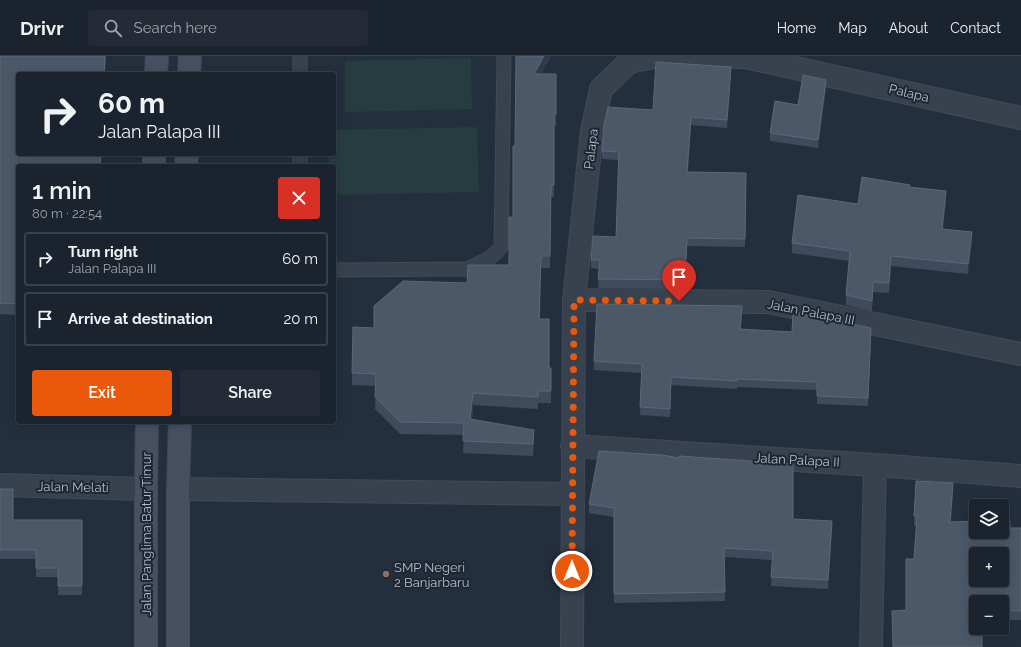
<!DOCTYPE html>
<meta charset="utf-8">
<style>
:root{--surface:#1b232e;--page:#242b36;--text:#f1f3f6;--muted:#a0a4aa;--line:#39404a;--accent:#ea580c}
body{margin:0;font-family:Raleway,sans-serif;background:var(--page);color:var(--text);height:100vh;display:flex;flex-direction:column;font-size:15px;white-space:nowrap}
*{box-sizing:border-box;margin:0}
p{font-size:13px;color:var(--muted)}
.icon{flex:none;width:22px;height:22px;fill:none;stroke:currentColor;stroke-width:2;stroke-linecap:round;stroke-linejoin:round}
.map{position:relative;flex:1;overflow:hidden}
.panel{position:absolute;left:16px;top:108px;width:320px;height:260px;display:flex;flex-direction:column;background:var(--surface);border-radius:4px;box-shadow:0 2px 10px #0003,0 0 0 1px var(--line)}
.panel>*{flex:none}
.hud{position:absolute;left:16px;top:16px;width:320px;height:84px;border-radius:4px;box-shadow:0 2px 10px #0003,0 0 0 1px var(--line);background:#1b232e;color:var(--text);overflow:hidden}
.tools{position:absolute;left:969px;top:443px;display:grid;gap:8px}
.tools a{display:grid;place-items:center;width:40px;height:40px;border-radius:4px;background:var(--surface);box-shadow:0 2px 10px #0003,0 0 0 1px var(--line);font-size:20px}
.pin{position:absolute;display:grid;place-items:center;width:34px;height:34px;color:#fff;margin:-41px -17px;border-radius:50% 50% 50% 0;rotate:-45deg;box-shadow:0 0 4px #0007}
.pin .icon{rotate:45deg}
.me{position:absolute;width:44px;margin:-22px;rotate:0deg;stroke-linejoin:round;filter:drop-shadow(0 0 3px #0008)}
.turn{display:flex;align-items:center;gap:14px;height:84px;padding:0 16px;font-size:18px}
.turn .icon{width:52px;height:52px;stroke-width:2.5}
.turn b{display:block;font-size:28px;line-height:34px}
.round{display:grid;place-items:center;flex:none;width:42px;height:42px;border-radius:4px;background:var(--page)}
.head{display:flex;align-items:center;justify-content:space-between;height:68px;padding:0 16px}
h1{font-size:24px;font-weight:600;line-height:30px}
.action{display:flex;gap:8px;margin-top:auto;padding:8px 16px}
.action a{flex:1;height:46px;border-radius:4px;background:var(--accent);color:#fff;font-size:16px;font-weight:600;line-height:46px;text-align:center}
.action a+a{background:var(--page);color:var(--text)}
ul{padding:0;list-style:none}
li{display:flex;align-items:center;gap:12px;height:54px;margin:0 8px 6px;padding:0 8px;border:2px solid var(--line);border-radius:4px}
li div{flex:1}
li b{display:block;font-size:15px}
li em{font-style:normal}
header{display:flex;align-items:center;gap:24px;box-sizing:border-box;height:56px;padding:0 20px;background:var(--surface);border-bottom:1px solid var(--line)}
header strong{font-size:19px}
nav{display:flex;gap:22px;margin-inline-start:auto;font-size:14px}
.search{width:280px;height:36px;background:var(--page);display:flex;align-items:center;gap:10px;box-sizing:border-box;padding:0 14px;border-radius:4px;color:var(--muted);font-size:15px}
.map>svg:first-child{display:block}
</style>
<header>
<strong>Drivr</strong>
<div class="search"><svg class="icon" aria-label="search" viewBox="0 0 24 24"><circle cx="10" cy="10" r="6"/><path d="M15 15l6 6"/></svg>Search here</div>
<nav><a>Home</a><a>Map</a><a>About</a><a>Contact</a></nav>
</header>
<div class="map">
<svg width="1021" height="591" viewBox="0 0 1021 591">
<rect width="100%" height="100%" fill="#242f3e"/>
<g fill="#263c3f">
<path d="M 471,2 L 472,53 L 345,56 L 345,5 Z"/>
<path d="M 477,71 L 479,136 L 334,139 L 334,110 L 329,110 L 328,98 L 334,98 L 334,74 Z"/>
</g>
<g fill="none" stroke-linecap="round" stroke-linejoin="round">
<defs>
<g id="service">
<path d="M 300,18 L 300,0"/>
<path d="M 300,110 L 300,98"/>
<path d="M 334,214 L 468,213 C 479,207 494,202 501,191 L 504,0"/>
</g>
<g id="minor">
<path d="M 574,244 L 768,246 L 1021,298"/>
<path d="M 572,390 L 875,409 L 1021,420"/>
<path d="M 0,429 L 146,433"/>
<path d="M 178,433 L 572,438"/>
<path d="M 572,591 L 574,244 L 592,75 L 601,33 L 629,6 L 659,0 L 745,1 L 1021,62"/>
<path d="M 871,591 L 875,409"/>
</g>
<g id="secondary">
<path d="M 156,18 L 157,0"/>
<path d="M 189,18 L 190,0"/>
<path d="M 154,110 L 154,98"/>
<path d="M 186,110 L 187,98"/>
<path d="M 146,591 L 146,433 L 147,366"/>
<path d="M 178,591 L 178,433 L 180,366"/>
</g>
</defs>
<use href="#service" stroke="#414a57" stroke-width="15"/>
<use href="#minor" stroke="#414a57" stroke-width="24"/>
<use href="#secondary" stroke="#414a57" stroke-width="24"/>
<use href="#service" stroke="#38414e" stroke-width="13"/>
<use href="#minor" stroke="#38414e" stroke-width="22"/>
<use href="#secondary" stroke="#465061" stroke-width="22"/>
</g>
<g fill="#3f4b5c">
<path d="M 0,0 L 106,0 L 105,18 L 18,110 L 18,259 L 0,258 Z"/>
<path d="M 515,0 L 551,0 L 541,18 L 556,18 L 556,70 L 554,70 L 554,141 L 551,141 L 550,212 L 541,212 L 540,263 L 551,324 L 551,347 L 538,347 L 538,353 L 473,349 L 472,363 L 534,386 L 533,400 L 463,397 L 464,379 L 400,378 L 375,353 L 376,330 L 352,329 L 352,317 L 374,272 L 467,227 L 509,209 L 513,161 L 515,90 L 516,1 Z"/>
<path d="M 731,20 L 727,72 L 691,69 L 688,116 L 746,117 L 745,191 L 687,190 L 685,233 L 598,232 L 599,213 L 591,212 L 591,204 L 616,181 L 618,104 L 602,103 L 602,95 L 653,54 Z"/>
<path d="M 826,32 L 818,92 L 770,85 L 770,77 L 798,49 Z"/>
<path d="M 910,131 L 946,145 L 943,173 L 972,186 L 968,218 L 891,210 L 889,237 L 873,236 L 872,255 L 846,249 L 846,239 L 849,205 L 792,197 L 792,187 L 858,148 Z"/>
<path d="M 742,258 L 741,273 L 871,280 L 868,350 L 817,348 L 817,334 L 737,331 L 737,333 L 671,329 L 670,361 L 640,359 L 642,317 L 594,314 L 594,305 Z"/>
<path d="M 0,433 L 13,464 L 82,464 L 82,539 L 58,539 L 58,521 L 36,521 L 36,503 L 0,503 Z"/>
<path d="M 953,436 L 951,466 L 1010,472 L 1021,472 L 1021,564 L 1002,564 L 1002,546 L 976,546 L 982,591 L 893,591 L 892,555 L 906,554 L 914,503 L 916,470 L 914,470 L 914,460 Z"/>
<path d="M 589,448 L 793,463 L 832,474 L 828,533 L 771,530 L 772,504 L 724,501 L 725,545 L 614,547 L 614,461 L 589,457 Z"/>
</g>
<g fill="#2f3b4b">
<path d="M 544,0 L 551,0 L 534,30 L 534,18 Z"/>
<path d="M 731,11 L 731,20 L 727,72 L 727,64 Z"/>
<path d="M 826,24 L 826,32 L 818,92 L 818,84 Z"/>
<path d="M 691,61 L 691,69 L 687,124 L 687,116 Z"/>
<path d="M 946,135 L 946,145 L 942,183 L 942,173 Z"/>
<path d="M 972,176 L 972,186 L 968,218 L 968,208 Z"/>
<path d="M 891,200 L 891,210 L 889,237 L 889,227 Z"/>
<path d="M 871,272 L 871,280 L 868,350 L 868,342 Z"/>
<path d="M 671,321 L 671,329 L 670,361 L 670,353 Z"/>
<path d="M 473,337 L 473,349 L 470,375 L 470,363 Z"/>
<path d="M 534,374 L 534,386 L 533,400 L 533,388 Z"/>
<path d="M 953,427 L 953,436 L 950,475 L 950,466 Z"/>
<path d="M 832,465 L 832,474 L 828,533 L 828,524 Z"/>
</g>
<g fill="#4b5868" stroke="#5c6777" fill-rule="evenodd">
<path d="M 0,0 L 105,0 L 104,18 L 18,18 L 18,98 L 101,98 L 100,110 L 18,110 L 18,248 L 0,247 Z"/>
<path d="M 516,0 L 544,0 L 534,18 L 556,18 L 556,58 L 554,58 L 554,129 L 551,129 L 550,200 L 541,200 L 539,263 L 549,263 L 549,312 L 551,312 L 551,335 L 538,335 L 538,341 L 473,337 L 470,363 L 534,374 L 533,388 L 463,385 L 464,367 L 400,366 L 375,341 L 376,318 L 352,317 L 353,271 L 374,272 L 374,250 L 403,225 L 467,227 L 468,209 L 509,209 L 509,161 L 513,161 L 513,90 L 515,90 Z"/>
<path d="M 656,6 L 731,11 L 727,64 L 691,61 L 687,116 L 746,117 L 745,183 L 687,182 L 685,224 L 598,223 L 600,204 L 591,204 L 593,180 L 616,181 L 619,96 L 602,95 L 604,69 L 608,51 L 653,54 Z"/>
<path d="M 803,19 L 826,24 L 818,84 L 770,77 L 775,45 L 798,49 Z"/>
<path d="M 862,121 L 910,129 L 909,131 L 946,135 L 942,173 L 972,176 L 968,208 L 891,200 L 889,227 L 873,226 L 872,245 L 846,239 L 850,195 L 792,187 L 798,139 L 858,148 Z"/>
<path d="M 597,248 L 742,250 L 740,273 L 792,276 L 793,256 L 871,272 L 868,342 L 817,340 L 817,326 L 737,323 L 737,325 L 671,321 L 670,353 L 640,351 L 642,308 L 594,305 Z"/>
<path d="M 599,395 L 662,399 L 679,402 L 679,400 L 793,408 L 793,463 L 832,465 L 828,524 L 771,521 L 773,495 L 724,492 L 725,536 L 614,538 L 614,452 L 589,448 Z"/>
<path d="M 916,425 L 953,427 L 950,466 L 976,465 L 976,476 L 1002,476 L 1002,465 L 1010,465 L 1010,472 L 1021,472 L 1021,555 L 1002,554 L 1002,546 L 976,546 L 976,572 L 982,572 L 982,591 L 893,591 L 892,555 L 906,554 L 906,503 L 914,503 L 917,460 L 914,460 ZM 976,498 L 1002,498 L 1002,524 L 976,524 Z"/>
<path d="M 0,433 L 13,433 L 13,464 L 82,464 L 82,530 L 58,530 L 58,512 L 36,512 L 36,494 L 0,494 Z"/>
</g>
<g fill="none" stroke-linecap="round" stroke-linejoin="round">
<path stroke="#ea580c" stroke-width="7" stroke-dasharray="0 12.6" d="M 572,515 L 574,244 L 679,245"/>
</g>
<circle fill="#8d6e63" stroke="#1d2633" stroke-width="1.5" cx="386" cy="518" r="4"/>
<g text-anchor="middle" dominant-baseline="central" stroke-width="4" stroke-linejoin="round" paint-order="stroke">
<g font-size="13" fill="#b4bcc9" stroke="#1d2633">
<text transform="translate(909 37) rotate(13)">Palapa</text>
<text transform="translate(591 93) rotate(-83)">Palapa</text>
<text transform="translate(811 256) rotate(11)">Jalan Palapa III</text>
<text transform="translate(797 404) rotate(3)">Jalan Palapa II</text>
<text transform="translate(73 431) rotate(1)">Jalan Melati</text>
<text transform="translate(146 478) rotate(-90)">Jalan Panglima Batur Timur</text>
</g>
<g font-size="13" fill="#b4bcc9" stroke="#1d2633" text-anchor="start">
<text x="394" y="511">SMP Negeri<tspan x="394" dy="15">2 Banjarbaru</tspan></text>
</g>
</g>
</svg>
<div class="tools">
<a><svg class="icon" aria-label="layers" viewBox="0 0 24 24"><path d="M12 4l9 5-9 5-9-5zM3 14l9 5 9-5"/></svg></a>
<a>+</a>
<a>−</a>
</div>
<div class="pin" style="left:679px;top:245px;background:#d93025"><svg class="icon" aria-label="arrive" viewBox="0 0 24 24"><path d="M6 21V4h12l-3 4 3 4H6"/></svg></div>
<svg class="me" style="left:572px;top:515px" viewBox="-20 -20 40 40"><circle r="17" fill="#ea580c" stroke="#fff" stroke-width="3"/><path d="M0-11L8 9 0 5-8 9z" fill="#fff"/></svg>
<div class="hud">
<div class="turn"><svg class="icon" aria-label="right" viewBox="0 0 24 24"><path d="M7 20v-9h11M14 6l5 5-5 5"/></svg><div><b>60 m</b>Jalan Palapa III</div></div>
</div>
<section class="panel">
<div class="head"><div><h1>1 min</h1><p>80 m · 22:54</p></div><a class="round" style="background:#d93025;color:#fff"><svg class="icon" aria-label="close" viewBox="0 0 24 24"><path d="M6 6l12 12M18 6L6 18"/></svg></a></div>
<ul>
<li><svg class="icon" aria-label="right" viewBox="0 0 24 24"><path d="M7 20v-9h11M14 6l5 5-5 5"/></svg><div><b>Turn right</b><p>Jalan Palapa III</p></div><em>60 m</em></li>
<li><svg class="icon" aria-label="arrive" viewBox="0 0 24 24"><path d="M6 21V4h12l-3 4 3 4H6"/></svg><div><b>Arrive at destination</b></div><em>20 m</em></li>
</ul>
<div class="action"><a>Exit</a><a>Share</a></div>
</section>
</div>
